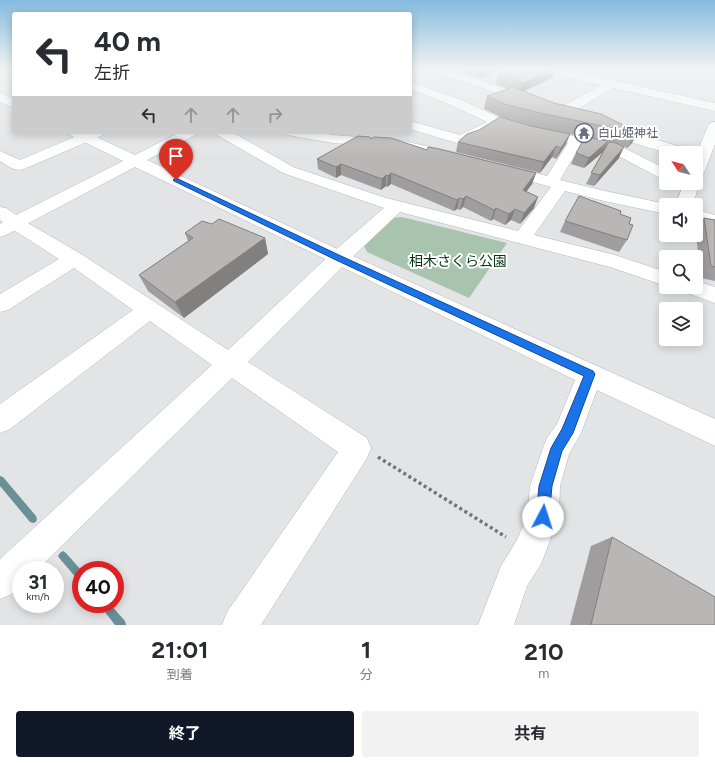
<!DOCTYPE html>
<html lang="ja">
<meta charset="utf-8">
<style>
:root{--surface:#fff;--page:#f2f2f3;--text:#2b2b33;--muted:#7c7c81;--accent:#111827}
body{margin:0;font-family:Figtree,"Noto Sans JP",sans-serif;background:var(--page);color:var(--text);height:100vh;display:flex;flex-direction:column;font-size:15px;white-space:nowrap}
*{box-sizing:border-box;margin:0}
p{font-size:13px;color:var(--muted)}
.icon{flex:none;width:22px;height:22px;fill:none;stroke:currentColor;stroke-width:2;stroke-linecap:round;stroke-linejoin:round}
.map{position:relative;height:625px;overflow:hidden}
.side{display:flex;flex-direction:column;background:var(--surface);flex:1}
.side>*{flex:none}
.guide{position:absolute;left:12px;top:12px;width:400px;height:122px;border-radius:4px;box-shadow:0 2px 10px #0003;background:#fff;color:var(--text);overflow:hidden}
.needle{width:26px;rotate:306deg}
.tools{position:absolute;left:659px;top:146px;display:grid;gap:8px}
.tools a{display:grid;place-items:center;width:44px;height:44px;border-radius:4px;background:var(--surface);box-shadow:0 2px 10px #0003;font-size:20px}
.speed{position:absolute;left:12px;top:561px;display:flex;gap:8px;font-size:20px;font-weight:700;text-align:center}
.speed>*{display:grid;place-content:center;width:52px;height:52px;border-radius:50%;background:var(--surface);box-shadow:0 2px 10px #0003;line-height:1}
.speed small{font-size:10px;font-weight:400}
.speed .limit{border:6px solid #d22;background:#fff;color:#111}
.pin{position:absolute;display:grid;place-items:center;width:34px;height:34px;color:#fff;margin:-41px -17px;border-radius:50% 50% 50% 0;rotate:-45deg;box-shadow:0 0 4px #0007}
.pin .icon{rotate:45deg}
.me{position:absolute;width:44px;margin:-22px;rotate:5deg;stroke-linejoin:round;filter:drop-shadow(0 0 3px #0008)}
.turn{display:flex;align-items:center;gap:14px;height:84px;padding:0 16px;font-size:18px}
.turn .icon{width:52px;height:52px;stroke-width:2.5}
.turn b{display:block;font-size:28px;line-height:34px}
.lanes{display:flex;align-items:center;height:38px;padding:0 16px;background:#0003;justify-content:center;gap:20px;direction:ltr}
.lanes .off{opacity:.35}
.eta{display:flex;justify-content:space-evenly;align-items:center;height:68px;text-align:center}
.eta b{font-size:24px;font-weight:700;line-height:28px}
.primary-button{display:flex;gap:8px;margin-top:auto;padding:8px 16px}
.primary-button a{flex:1;height:46px;border-radius:4px;background:var(--accent);color:#fff;font-size:16px;font-weight:700;line-height:46px;text-align:center}
.primary-button a+a{background:var(--page);color:var(--text)}
.map>svg:first-child{display:block}
</style>
<div class="map">
<svg width="715" height="625" viewBox="0 0 715 625">
<rect width="100%" height="100%" fill="#e2e4e6"/>
<path fill="#a9c4ae" d="M 402,217 L 507,243 L 469,298 L 367,252 L 363,244 L 391,218 Z"/>
<g fill="none" stroke-linecap="round" stroke-linejoin="round">
<g fill="#6a9097" fill-rule="evenodd">
<path d="M 0,476 L 3,477 L 36,516 L 37,519 L 36,522 L 33,523 L 30,522 L 0,486 Z"/>
<path d="M 63,551 L 66,553 L 81,570 L 81,582 L 78,580 L 60,559 L 58,556 L 60,553 Z"/>
<path d="M 99,604 L 110,604 L 125,621 L 126,625 L 115,625 L 101,607 Z"/>
</g>
<defs>
<g id="street">
<path d="M 432,69 L 447,69 L 533,98 L 535,101 L 533,104 L 525,104 L 478,86 L 444,76 Z"/>
<path d="M 541,69 L 562,69 L 715,103 L 715,111 L 613,88 L 566,116 L 556,116 L 555,113 L 556,110 L 601,85 L 542,71 Z"/>
<path d="M 663,69 L 673,69 L 671,74 L 663,74 L 662,72 Z"/>
<path d="M 410,82 L 459,99 L 500,118 L 535,128 L 620,146 L 666,169 L 666,180 L 660,178 L 611,152 L 580,146 L 560,180 L 605,191 L 671,205 L 666,205 L 666,214 L 604,201 L 565,191 L 534,235 L 615,255 L 666,272 L 666,286 L 610,267 L 400,212 L 346,263 L 248,362 L 367,438 L 371,448 L 367,458 L 261,625 L 222,625 L 227,612 L 338,452 L 232,378 L 37,570 L 21,570 L 21,586 L 12,594 L 0,599 L 0,559 L 212,365 L 150,321 L 10,429 L 0,433 L 0,404 L 133,310 L 74,268 L 8,310 L 0,312 L 0,294 L 59,259 L 9,227 L 6,223 L 9,219 L 15,217 L 21,219 L 81,254 L 228,350 L 332,253 L 384,208 L 283,173 L 217,135 L 215,132 L 232,132 L 293,167 L 386,198 L 518,231 L 551,187 L 501,173 L 498,170 L 501,167 L 506,165 L 547,176 L 568,143 L 528,135 L 493,124 L 494,126 L 476,139 L 460,144 L 410,129 L 410,121 L 460,135 L 487,122 L 451,105 L 410,89 Z"/>
<path d="M 607,122 L 629,132 L 692,150 L 694,153 C 687,153 680,154 672,153 C 659,152 607,136 600,126 L 602,123 Z"/>
<path d="M 715,122 L 715,144 L 704,173 L 701,176 L 696,178 L 696,155 L 708,126 L 710,123 Z"/>
<path d="M 86,132 L 105,132 L 103,135 L 24,169 C 15,172 8,166 0,161 L 0,151 L 20,160 Z"/>
<path d="M 286,132 L 317,132 L 333,135 L 399,140 L 462,154 L 464,157 L 462,160 L 457,161 L 399,148 L 333,143 L 293,136 L 288,135 Z"/>
<path d="M 684,184 L 696,184 L 698,187 L 693,205 L 675,205 Z"/>
<path d="M 696,210 L 715,215 L 715,225 L 696,220 Z"/>
<path d="M 696,281 L 715,287 L 715,303 L 684,292 L 681,287 L 696,287 Z"/>
</g>
<g id="secondary">
<path d="M 0,93 L 14,99 L 14,108 L 0,102 Z"/>
<path d="M 68,132 L 86,132 L 135,155 L 180,132 L 197,132 L 195,135 L 147,160 L 346,253 L 715,419 L 715,446 L 597,390 L 581,433 L 569,454 L 560,486 L 559,517 L 541,564 L 527,586 L 514,625 L 478,625 L 501,566 L 517,540 L 527,517 L 530,486 L 543,448 L 547,438 L 557,424 L 575,380 L 135,167 L 6,235 L 0,237 L 0,224 L 3,222 L 0,220 L 0,207 L 6,208 L 16,215 L 123,161 L 70,135 Z"/>
</g>
</defs>
<use href="#street" stroke="#b7b8ba" stroke-width="1"/>
<use href="#secondary" stroke="#b7b8ba" stroke-width="1"/>
<path stroke="#737475" stroke-width="3.5" stroke-dasharray="3 3" stroke-linecap="butt" d="M 378,457 L 506,537"/>
<use href="#street" fill="#fff" fill-rule="evenodd"/>
<use href="#secondary" fill="#fff" fill-rule="evenodd"/>
</g>
<g fill="#9f9d9d">
<path d="M 461,69 L 502,69 L 481,78 L 461,72 Z"/>
<path d="M 555,69 L 552,78 L 524,91 L 554,103 L 625,126 L 639,130 L 632,143 L 627,148 L 618,144 L 619,158 L 594,186 L 586,184 L 608,142 L 603,152 L 584,168 L 571,164 L 576,153 L 589,138 L 570,134 L 566,144 L 556,159 L 552,157 L 540,173 L 456,152 L 458,142 L 531,126 L 560,132 L 535,127 L 501,117 L 484,109 L 487,96 L 509,89 L 496,84 L 498,74 Z"/>
<path d="M 371,139 L 536,173 L 532,184 L 526,192 L 534,208 L 520,224 L 511,220 L 505,225 L 493,219 L 491,221 L 463,207 L 460,210 L 457,209 L 454,211 L 391,184 L 387,187 L 386,186 L 381,190 L 341,175 L 336,178 L 318,169 L 317,159 Z"/>
<path d="M 620,214 L 629,224 L 627,240 L 619,252 L 560,232 L 565,221 Z"/>
<path d="M 704,218 L 715,220 L 715,281 L 701,278 L 696,235 L 696,228 Z"/>
<path d="M 212,224 L 265,238 L 268,254 L 184,318 L 148,291 L 139,275 L 188,241 L 185,233 Z"/>
<path d="M 612,537 L 715,625 L 570,625 L 591,546 Z"/>
</g>
<g fill="#82807f">
<path d="M 483,69 L 502,69 L 481,78 Z"/>
<path d="M 555,69 L 552,78 L 520,93 L 523,83 Z"/>
<path d="M 639,130 L 632,143 L 627,148 L 635,134 Z"/>
<path d="M 570,134 L 566,144 L 556,159 L 561,148 Z"/>
<path d="M 608,141 L 603,152 L 584,168 L 589,158 Z"/>
<path d="M 556,146 L 552,157 L 540,173 L 544,162 Z"/>
<path d="M 624,147 L 619,158 L 594,186 L 600,175 Z"/>
<path d="M 341,164 L 341,175 L 336,178 L 336,167 Z"/>
<path d="M 391,173 L 391,184 L 387,187 L 388,176 Z"/>
<path d="M 536,173 L 532,184 L 519,201 L 523,190 Z"/>
<path d="M 386,175 L 386,186 L 381,190 L 382,179 Z"/>
<path d="M 466,196 L 463,207 L 460,210 L 463,199 Z"/>
<path d="M 538,197 L 534,208 L 520,224 L 524,213 Z"/>
<path d="M 459,198 L 457,209 L 454,211 L 457,200 Z"/>
<path d="M 496,208 L 493,219 L 491,221 L 494,210 Z"/>
<path d="M 515,209 L 511,220 L 505,225 L 509,214 Z"/>
<path d="M 265,238 L 268,254 L 184,318 L 175,302 Z"/>
</g>
<g fill="#b9b7b6" stroke="#82807f">
<path d="M 509,69 L 554,69 L 523,83 L 498,74 Z"/>
<path d="M 513,87 L 554,103 L 601,114 L 625,126 L 639,130 L 635,134 L 627,131 L 540,113 L 504,104 L 487,96 Z"/>
<path d="M 500,117 L 531,126 L 570,134 L 561,148 L 556,146 L 544,162 L 458,142 L 467,134 L 479,130 Z"/>
<path d="M 358,136 L 370,137 L 371,139 L 374,137 L 391,138 L 427,150 L 428,147 L 439,149 L 536,173 L 523,190 L 538,197 L 524,213 L 515,209 L 509,214 L 496,208 L 494,210 L 466,196 L 463,199 L 459,198 L 457,200 L 391,173 L 388,176 L 386,175 L 382,179 L 341,164 L 336,167 L 317,159 Z"/>
<path d="M 585,137 L 608,141 L 589,158 L 576,153 Z"/>
<path d="M 609,142 L 616,143 L 624,147 L 600,175 L 591,173 Z"/>
<path d="M 579,196 L 621,211 L 620,214 L 631,218 L 629,224 L 633,225 L 627,240 L 565,221 Z"/>
<path d="M 704,218 L 715,220 L 715,267 L 711,266 Z"/>
<path d="M 219,219 L 265,238 L 175,302 L 139,275 L 193,238 L 185,233 L 202,221 L 212,224 Z"/>
<path d="M 612,537 L 715,597 L 715,625 L 591,625 Z"/>
</g>
<linearGradient id="sky" x2="0" y2="1"><stop stop-color="#84bbde"/><stop offset="0.44" stop-color="#f2f3f4"/><stop offset="1" stop-color="#f2f3f4" stop-opacity="0"/></linearGradient>
<rect width="715" height="157" fill="url(#sky)"/>
<path fill="#1a73e8" stroke="#114b97" d="M 176,178 L 341,256 L 593,371 L 595,374 L 573,433 L 562,451 L 552,486 L 549,517 L 547,522 L 543,524 L 538,522 L 536,517 L 539,486 L 551,448 L 562,429 L 584,376 L 336,260 L 174,181 L 173,180 Z"/>
<defs>
<symbol id="temple-ring" viewBox="-11 -11 22 22"><circle r="9.5" fill="#fff" stroke="#6b7280" stroke-width="1.5"/><path d="M0-6L5-2H3V0L6.5 2.5H4V6H1.5V3h-3V6H-4V2.5H-6.5L-3 0V-2H-5Z" fill="#6b7280"/></symbol>
</defs>
<g fill-rule="evenodd">
<use href="#temple-ring" x="573" y="122" width="22" height="22"/>
</g>
<g text-anchor="middle" dominant-baseline="central" stroke-width="4" stroke-linejoin="round" paint-order="stroke">
<g font-size="12" fill="#5b616d" stroke="#fff" text-anchor="start">
<text x="598" y="133">白山姫神社</text>
</g>
<g font-size="14" fill="#053316" stroke="#fff">
<text x="458" y="261">相木さくら公園</text>
</g>
</g>
</svg>
<div class="tools">
<a><svg class="needle" viewBox="-14 -14 28 28"><path d="M0-13l5 13h-10z" fill="#e53935"/><path d="M0 13l5-13h-10z" fill="#7c7c81"/></svg></a>
<a><svg class="icon" aria-label="sound" viewBox="0 0 24 24"><path d="M4 9h4l5-4v14l-5-4H4zM17 9q2 3 0 6"/></svg></a>
<a><svg class="icon" aria-label="search" viewBox="0 0 24 24"><circle cx="10" cy="10" r="6"/><path d="M15 15l6 6"/></svg></a>
<a><svg class="icon" aria-label="layers" viewBox="0 0 24 24"><path d="M12 4l9 5-9 5-9-5zM3 14l9 5 9-5"/></svg></a>
</div>
<div class="speed"><div>31<small>km/h</small></div><div class="limit">40</div></div>
<div class="pin" style="left:176px;top:180px;background:#d93025"><svg class="icon" aria-label="arrive" viewBox="0 0 24 24"><path d="M6 21V4h12l-3 4 3 4H6"/></svg></div>
<svg class="me" style="left:543px;top:517px" viewBox="-20 -20 40 40"><circle r="19" fill="#fff"/><path d="M0-13L10 11 0 6-10 11z" fill="#1a73e8"/></svg>
<div class="guide">
<div class="turn"><svg class="icon" aria-label="left" viewBox="0 0 24 24"><path d="M17 20v-9H6M10 6l-5 5 5 5"/></svg><div><b>40 m</b>左折</div></div>
<div class="lanes"><svg class="icon" aria-label="left" viewBox="0 0 24 24"><path d="M17 20v-9H6M10 6l-5 5 5 5"/></svg><svg class="icon off" aria-label="ahead" viewBox="0 0 24 24"><path d="M12 20V5M6 11l6-6 6 6"/></svg><svg class="icon off" aria-label="ahead" viewBox="0 0 24 24"><path d="M12 20V5M6 11l6-6 6 6"/></svg><svg class="icon off" aria-label="right" viewBox="0 0 24 24"><path d="M7 20v-9h11M14 6l5 5-5 5"/></svg></div>
</div>
</div>
<section class="side">
<div class="eta">
<div><b>21:01</b><p>到着</p></div>
<div><b>1</b><p>分</p></div>
<div><b>210</b><p>m</p></div>
</div>
<div class="primary-button"><a>終了</a><a>共有</a></div>
</section>
